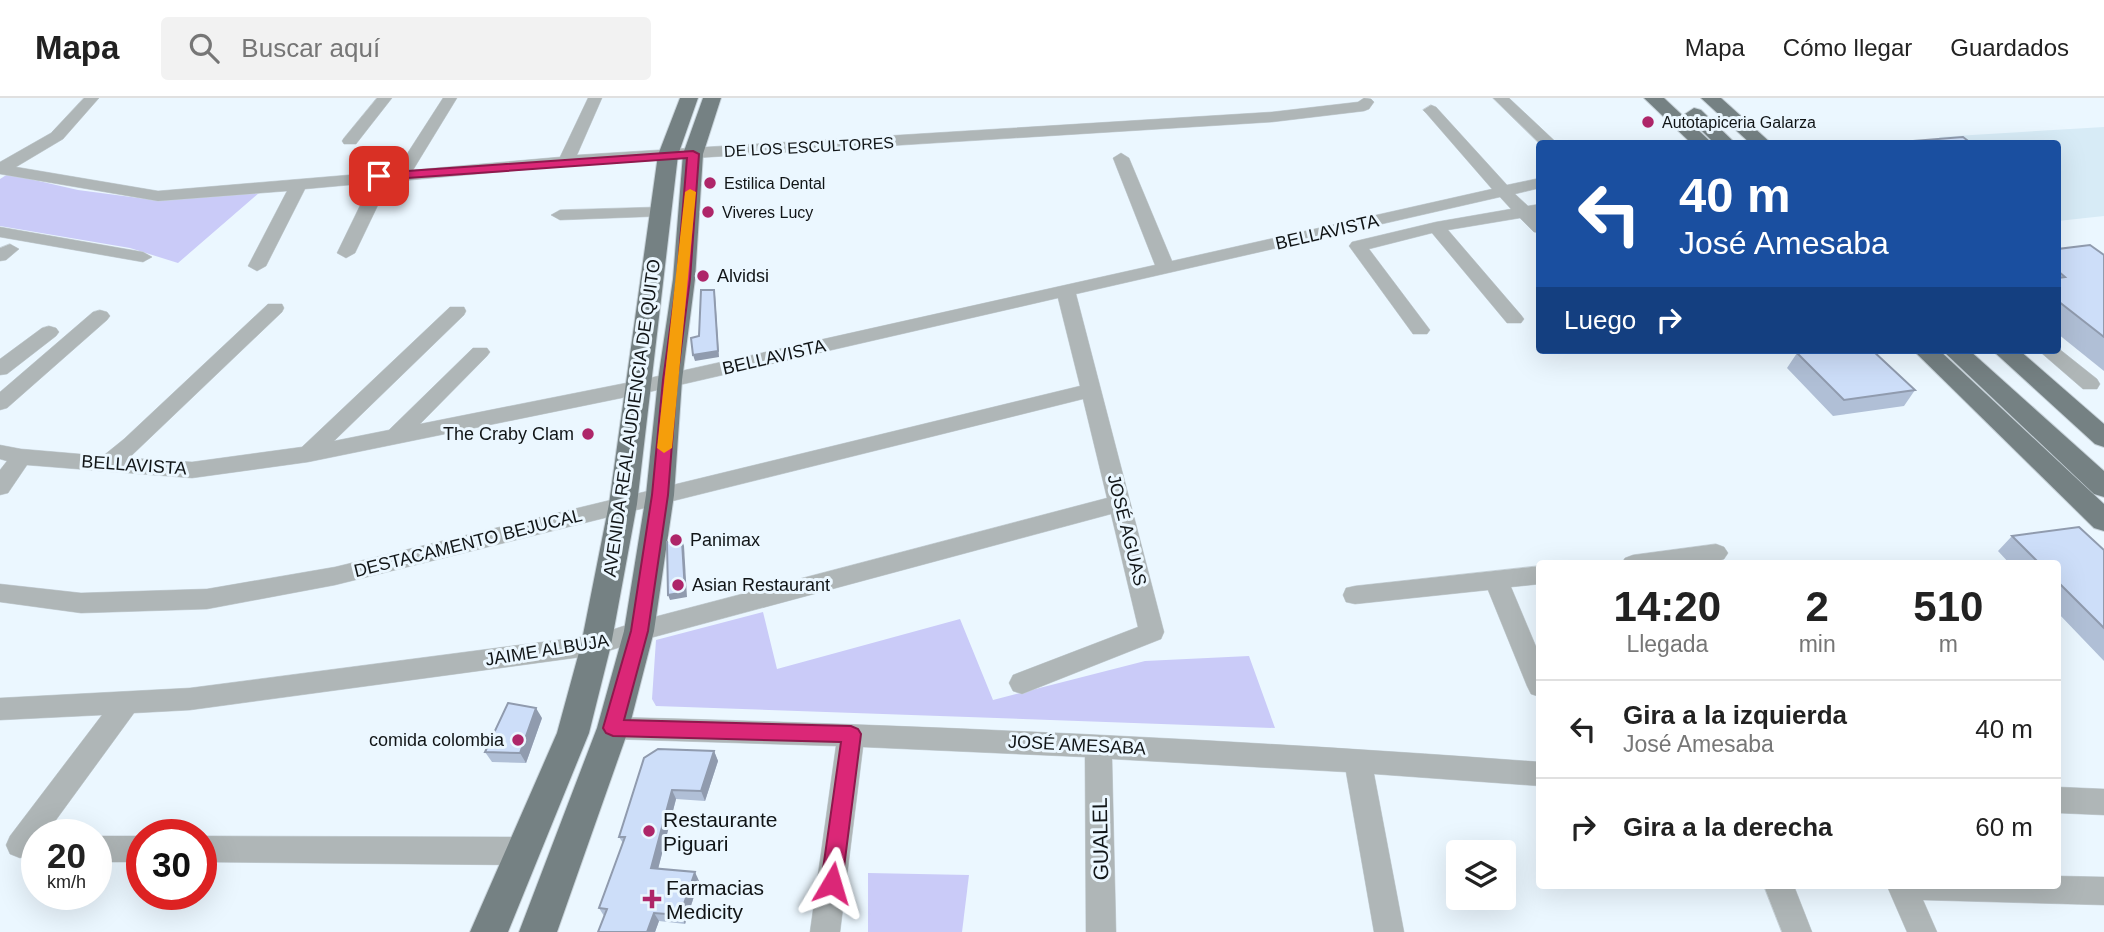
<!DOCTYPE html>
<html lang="es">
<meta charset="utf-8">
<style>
:root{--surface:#fff;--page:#f2f2f2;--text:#222;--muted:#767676;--line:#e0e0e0}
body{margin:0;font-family:Arial,sans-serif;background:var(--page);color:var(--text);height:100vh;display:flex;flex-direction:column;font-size:26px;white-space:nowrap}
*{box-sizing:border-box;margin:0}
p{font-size:23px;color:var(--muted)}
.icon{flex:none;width:38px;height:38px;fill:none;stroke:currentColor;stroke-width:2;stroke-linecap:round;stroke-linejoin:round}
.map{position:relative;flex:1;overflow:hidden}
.details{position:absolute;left:1536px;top:462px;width:525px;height:329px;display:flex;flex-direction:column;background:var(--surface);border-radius:7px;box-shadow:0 7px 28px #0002}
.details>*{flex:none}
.banner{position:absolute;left:1536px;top:42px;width:525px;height:214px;border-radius:7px;box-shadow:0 7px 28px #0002;background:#1a4fa0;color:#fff;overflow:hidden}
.controls{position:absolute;left:1446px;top:742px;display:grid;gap:14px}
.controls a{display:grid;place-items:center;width:70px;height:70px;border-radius:7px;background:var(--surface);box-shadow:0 7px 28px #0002;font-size:35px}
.speed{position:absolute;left:21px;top:721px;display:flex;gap:14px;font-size:35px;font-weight:700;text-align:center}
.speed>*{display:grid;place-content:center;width:91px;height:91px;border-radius:50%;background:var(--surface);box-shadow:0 7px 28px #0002;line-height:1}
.speed small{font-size:18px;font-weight:400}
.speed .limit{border:10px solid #d22;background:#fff;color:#111}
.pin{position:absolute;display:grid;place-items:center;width:60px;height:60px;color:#fff;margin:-30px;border-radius:14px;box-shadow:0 4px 10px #0006}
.me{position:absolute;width:77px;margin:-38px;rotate:7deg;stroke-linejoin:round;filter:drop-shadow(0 0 5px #0008)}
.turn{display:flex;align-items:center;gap:24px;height:147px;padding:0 28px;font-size:32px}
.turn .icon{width:91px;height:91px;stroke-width:2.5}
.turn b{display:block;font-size:49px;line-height:60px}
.then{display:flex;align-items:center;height:66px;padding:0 28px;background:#0003;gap:14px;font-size:26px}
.eta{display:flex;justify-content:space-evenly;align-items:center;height:119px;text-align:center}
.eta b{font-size:42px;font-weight:700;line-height:49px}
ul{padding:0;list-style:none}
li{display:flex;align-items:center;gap:21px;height:98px;padding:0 28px;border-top:2px solid var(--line)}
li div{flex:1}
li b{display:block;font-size:26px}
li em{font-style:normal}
header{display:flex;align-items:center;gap:42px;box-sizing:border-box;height:98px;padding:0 35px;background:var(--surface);border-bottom:2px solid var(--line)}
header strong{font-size:33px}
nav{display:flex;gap:38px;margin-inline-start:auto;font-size:24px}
.search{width:490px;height:63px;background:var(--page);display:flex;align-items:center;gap:18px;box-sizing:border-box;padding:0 24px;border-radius:7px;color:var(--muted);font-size:26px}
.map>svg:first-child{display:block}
</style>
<header>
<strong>Mapa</strong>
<div class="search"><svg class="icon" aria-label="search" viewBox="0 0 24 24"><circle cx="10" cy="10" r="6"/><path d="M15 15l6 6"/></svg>Buscar aquí</div>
<nav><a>Mapa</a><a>Cómo llegar</a><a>Guardados</a></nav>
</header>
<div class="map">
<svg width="2104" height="834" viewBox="0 0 2104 834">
<rect width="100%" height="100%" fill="#ebf7ff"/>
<path fill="#d7ebf6" d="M 2104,29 L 2104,118 L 2058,123 L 2058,46 L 1943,45 L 1939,39 Z"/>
<g fill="#cacbf8">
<path d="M 8,76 L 78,92 L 154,102 L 259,95 L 178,165 L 130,150 L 0,128 L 0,81 Z"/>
<path d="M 763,514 L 777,571 L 960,521 L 993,602 L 1145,563 L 1249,558 L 1275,630 L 656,608 L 652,601 L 656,542 Z"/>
<path d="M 868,775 L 969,777 L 962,834 L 868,834 Z"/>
</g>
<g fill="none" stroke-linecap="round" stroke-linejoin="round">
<defs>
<g id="minor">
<path d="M 84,0 L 99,0 L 63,41 L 16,69 L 158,93 L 396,73 L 443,0 L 457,0 L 413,72 L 560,59 L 588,0 L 602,0 L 577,57 L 1272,14 L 1358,4 L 1364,0 L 1371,1 L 1374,4 L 1369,11 L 1364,13 L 1272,24 L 566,68 L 389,84 L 355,155 L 346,160 L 337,155 L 371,85 L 305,91 L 266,168 L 257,173 L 248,168 L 287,93 L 158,103 L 0,76 L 0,64 L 51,35 Z"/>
<path d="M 377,0 L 392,0 L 356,46 L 344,46 L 342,43 L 344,40 Z"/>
<path d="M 1493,0 L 1509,0 L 1558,46 L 1540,46 Z"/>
<path d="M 1431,7 L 1436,9 L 1507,87 L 1540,80 L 1540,90 L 1515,96 L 1528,108 L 1540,106 L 1540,116 L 1536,117 L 1540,120 L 1540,135 L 1534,134 L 1520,120 L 1448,132 L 1521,217 L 1524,221 L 1521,225 L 1507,225 L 1432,135 L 1369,151 L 1430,232 L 1427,236 L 1413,236 L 1349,148 L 1352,144 L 1436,124 L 1511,111 L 1500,99 L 1076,196 L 1164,534 L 1161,541 L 1022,596 L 1013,593 L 1009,585 L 1013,577 L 1138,529 L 1111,416 L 639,543 L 596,557 L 190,612 L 134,615 L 45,737 L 37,737 C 37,750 33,756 20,760 L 10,756 L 6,747 L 10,738 L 102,617 L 0,622 L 0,600 L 190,590 L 596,537 L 639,523 L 1107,400 L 1083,301 L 335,487 L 207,511 L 81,515 L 0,504 L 0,486 L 81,495 L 207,491 L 335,469 L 1080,288 L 1058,200 L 636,297 L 308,364 L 192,380 L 27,367 L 8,395 L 0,397 L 0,372 L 7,363 L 0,361 L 0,347 L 21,351 L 103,358 L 124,341 L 268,206 L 282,206 L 284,210 L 282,214 L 129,360 L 192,364 L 302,349 L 450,209 L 464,209 L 466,213 L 464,217 L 334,343 L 389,332 L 473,250 L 487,250 L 490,254 L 487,258 L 420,326 L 636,283 L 1155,167 L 1113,60 L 1121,55 L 1129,60 L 1172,163 L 1492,91 L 1426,15 L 1423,12 Z"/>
<path d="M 660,109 L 666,110 L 669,114 L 666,118 L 560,122 L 551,117 L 560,112 Z"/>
<path d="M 0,129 L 143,154 L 152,159 L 143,164 L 0,139 Z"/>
<path d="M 10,146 L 19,151 L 6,162 L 0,163 L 0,150 Z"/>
<path d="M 100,212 L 107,214 L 110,218 L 107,222 L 7,310 L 0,312 L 0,294 L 93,214 Z"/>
<path d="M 49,228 L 56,230 L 59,234 L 56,238 L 7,276 L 0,277 L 0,261 L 42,230 Z"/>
<path d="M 2058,250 L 2097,281 L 2100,286 L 2097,291 L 2083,291 L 2038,252 Z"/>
<path d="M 1716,446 L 1724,449 L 1728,455 L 1724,461 L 1716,464 L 1621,466 L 1625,460 L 1633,457 Z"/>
<path d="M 1540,468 L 1540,486 L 1511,489 L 1540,558 L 1540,599 L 1531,596 L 1527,588 L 1488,492 L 1355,506 L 1346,504 L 1343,497 L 1346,490 L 1355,488 Z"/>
<path d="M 613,619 C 922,627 1232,641 1540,664 L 1540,688 L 1374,676 L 1404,834 L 1374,834 L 1346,674 L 1112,661 L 1116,834 L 1086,834 L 1085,659 L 863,649 L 840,834 L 810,834 L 836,648 L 613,641 L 604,638 L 600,630 L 604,622 Z"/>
<path d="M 2058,689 L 2104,691 L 2104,717 L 2058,715 Z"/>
<rect x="96" y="738" width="46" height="26"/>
<path d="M 201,738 L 522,739 L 532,743 L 537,753 L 532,763 L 522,767 L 201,764 Z"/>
<path d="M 2058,778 L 2104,779 L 2104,807 L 1923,802 L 1937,834 L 1907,834 L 1887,788 L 2058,788 Z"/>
<path d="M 1764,788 L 1794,788 L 1812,834 L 1782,834 Z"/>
</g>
<g id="major">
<path d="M 680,0 L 698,0 L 678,57 L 637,406 L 611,547 L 589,635 L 508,834 L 470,834 L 557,635 L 581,547 L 609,406 L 658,57 Z"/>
<path d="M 703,0 L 721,0 L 703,56 L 695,181 L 682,282 L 674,397 L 654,533 L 629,630 L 557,834 L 519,834 L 597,630 L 624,533 L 646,397 L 658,282 L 673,181 L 683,56 Z"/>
<path d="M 1644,0 L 1664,0 L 1713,46 L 1692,46 Z"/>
<path d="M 1701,0 L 1721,0 L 1772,46 L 1751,46 Z"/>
<path d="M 1694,10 L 1701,12 L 1736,46 L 1715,46 L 1685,16 Z"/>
<path d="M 1913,252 L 1939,252 L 2104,406 L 2104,433 L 2094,430 Z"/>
<path d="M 1942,252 L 1969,252 L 2104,373 L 2104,399 L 2094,396 Z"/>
<path d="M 1992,252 L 2019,252 L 2104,326 L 2104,349 L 2095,346 Z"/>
</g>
</defs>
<use href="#minor" stroke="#c8d3da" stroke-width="1"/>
<use href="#major" stroke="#c8d3da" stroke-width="2"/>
<use href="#minor" fill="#afb6b7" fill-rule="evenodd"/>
<use href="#major" fill="#758183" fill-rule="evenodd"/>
</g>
<g fill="#b0bfd6">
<path d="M 2058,151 L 2104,157 L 2104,273 L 2058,236 Z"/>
<path d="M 1801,252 L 1872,252 L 1915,292 L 1904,308 L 1833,318 L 1787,270 L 1797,255 L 1803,254 Z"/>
<path d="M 2012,438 L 2104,452 L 2104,563 L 2058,515 L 2058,466 L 2010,466 L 1998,453 Z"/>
<path d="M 542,620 L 526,665 L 492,664 L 485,654 Z"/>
<path d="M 714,653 L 718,663 L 705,703 L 676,701 L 658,771 L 699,783 L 685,826 L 659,823 L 655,834 L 598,834 L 604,818 L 599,810 L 623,745 L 619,739 Z"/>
</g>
<g fill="#909bae">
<path d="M 714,192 L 715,197 L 719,259 L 695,263 L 693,257 Z"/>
<path d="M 682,443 L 684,448 L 687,499 L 670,502 L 668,497 Z"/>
<path d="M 536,610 L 542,620 L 526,665 L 520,655 Z"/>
<path d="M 714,653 L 718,663 L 705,703 L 701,693 Z"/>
<path d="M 672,692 L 676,701 L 656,779 L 651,770 Z"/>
<path d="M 695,774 L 699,783 L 685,826 L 680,817 Z"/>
<path d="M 654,815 L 659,823 L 655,834 L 647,834 Z"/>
</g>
<g fill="#cddef9" stroke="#909bae" stroke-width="2">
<path d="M 1963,39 L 1972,46 L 1875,46 Z"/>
<path d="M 2090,147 L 2104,157 L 2104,239 L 2058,203 L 2058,180 L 2065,179 L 2058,173 L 2058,151 Z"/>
<path d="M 701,192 L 714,192 L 718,253 L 693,257 L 691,240 L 699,238 Z"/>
<path d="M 1818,252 L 1872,252 L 1915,292 L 1844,302 L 1797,255 Z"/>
<path d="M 2079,429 L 2104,452 L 2104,530 L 2058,484 L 2058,466 L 2040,466 L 2012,438 Z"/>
<path d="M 682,443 L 685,494 L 668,497 L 667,444 Z"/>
<path d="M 508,605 L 536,610 L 520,655 L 485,654 Z"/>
<path d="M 658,651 L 714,653 L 701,693 L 672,692 L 651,770 L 695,774 L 680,817 L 654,815 L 647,834 L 598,834 L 607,811 L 599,810 L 625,739 L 619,739 L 644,660 Z"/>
</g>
<path fill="#db2777" stroke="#8e194d" stroke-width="2" d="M 693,53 L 699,56 L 690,181 L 677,282 L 668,397 L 648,533 L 624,622 L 851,628 L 858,631 L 861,636 L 842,785 L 839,791 L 832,794 L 824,791 L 821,785 L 841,644 L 613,638 L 606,635 L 603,630 L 631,533 L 652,397 L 663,282 L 677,181 L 687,60 L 379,82 L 373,78 L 379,75 Z"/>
<path fill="#f59e0b" d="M 690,91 L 696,94 L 672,350 L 664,355 L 657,350 L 685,94 Z"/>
<g fill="#ae2669" stroke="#ebf7ff" stroke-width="2.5">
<circle cx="1648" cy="24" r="7"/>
<circle cx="710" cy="85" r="7"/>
<circle cx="708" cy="114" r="7"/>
<circle cx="703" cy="178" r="7"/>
<circle cx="588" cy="336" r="7"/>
<circle cx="676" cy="442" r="7"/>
<circle cx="678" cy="487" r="7"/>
<circle cx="518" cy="642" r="7"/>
<circle cx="649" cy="733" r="7"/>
<path d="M648.5 790.5h7v7h7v7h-7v7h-7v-7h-7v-7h7z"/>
</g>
<g text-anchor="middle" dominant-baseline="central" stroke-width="6" stroke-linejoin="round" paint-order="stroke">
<g font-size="16" fill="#111517" stroke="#ebf7ff" text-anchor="start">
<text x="1662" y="24">Autotapiceria Galarza</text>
<text x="724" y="85">Estilica Dental</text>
<text x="722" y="114">Viveres Lucy</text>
</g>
<g font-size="16" fill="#111517" stroke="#ebf7ff">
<text transform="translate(809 49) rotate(-3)">DE LOS ESCULTORES</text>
</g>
<g font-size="18" fill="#111517" stroke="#ebf7ff">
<text transform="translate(1327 134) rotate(-13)">BELLAVISTA</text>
<text transform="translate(774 259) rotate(-13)">BELLAVISTA</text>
<text transform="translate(632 320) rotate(-82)">AVENIDA REAL AUDIENCIA DE QUITO</text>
<text transform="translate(134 367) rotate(4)">BELLAVISTA</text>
<text transform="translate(1127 432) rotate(76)">JOSÉ AGUAS</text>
<text transform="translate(468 445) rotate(-14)">DESTACAMENTO BEJUCAL</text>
<text transform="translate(547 552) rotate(-9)">JAIME ALBUJA</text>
<text transform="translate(1077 647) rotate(3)">JOSÉ AMESABA</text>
</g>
<g font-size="18" fill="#111517" stroke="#ebf7ff" text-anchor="start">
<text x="717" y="178">Alvidsi</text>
<text x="574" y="336" text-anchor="end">The Craby Clam</text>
<text x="690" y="442">Panimax</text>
<text x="692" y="487">Asian Restaurant</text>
<text x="504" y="642" text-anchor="end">comida colombia</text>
</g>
<g font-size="21" fill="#111517" stroke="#ebf7ff" text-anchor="start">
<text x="663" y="721">Restaurante<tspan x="663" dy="24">Piguari</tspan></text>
<text x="666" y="789">Farmacias<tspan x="666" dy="24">Medicity</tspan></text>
</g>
<g font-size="21" fill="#111517" stroke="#ebf7ff">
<text transform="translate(1100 741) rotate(-91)">GUALEL</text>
</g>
</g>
</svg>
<div class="controls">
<a><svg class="icon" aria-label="layers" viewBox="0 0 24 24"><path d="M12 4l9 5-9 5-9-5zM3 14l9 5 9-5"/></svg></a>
</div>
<div class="speed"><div>20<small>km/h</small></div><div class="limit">30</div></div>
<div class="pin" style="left:379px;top:78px;background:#d93025"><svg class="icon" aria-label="arrive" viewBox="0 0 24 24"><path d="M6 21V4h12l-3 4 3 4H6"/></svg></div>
<svg class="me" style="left:832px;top:785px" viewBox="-20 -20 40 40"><path d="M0-17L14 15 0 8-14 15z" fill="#db2777" stroke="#fff" stroke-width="4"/></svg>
<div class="banner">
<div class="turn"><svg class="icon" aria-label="left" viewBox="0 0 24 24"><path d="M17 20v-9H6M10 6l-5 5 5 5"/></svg><div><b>40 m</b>José Amesaba</div></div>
<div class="then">Luego<svg class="icon" aria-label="right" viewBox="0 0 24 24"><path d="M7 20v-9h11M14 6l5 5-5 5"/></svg></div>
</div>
<section class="details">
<div class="eta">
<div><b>14:20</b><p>Llegada</p></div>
<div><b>2</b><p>min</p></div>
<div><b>510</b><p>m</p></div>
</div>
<ul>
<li><svg class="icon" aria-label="left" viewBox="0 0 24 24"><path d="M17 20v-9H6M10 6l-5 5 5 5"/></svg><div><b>Gira a la izquierda</b><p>José Amesaba</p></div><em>40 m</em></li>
<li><svg class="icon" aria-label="right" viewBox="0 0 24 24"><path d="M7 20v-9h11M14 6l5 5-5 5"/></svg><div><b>Gira a la derecha</b></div><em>60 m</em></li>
</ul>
</section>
</div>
